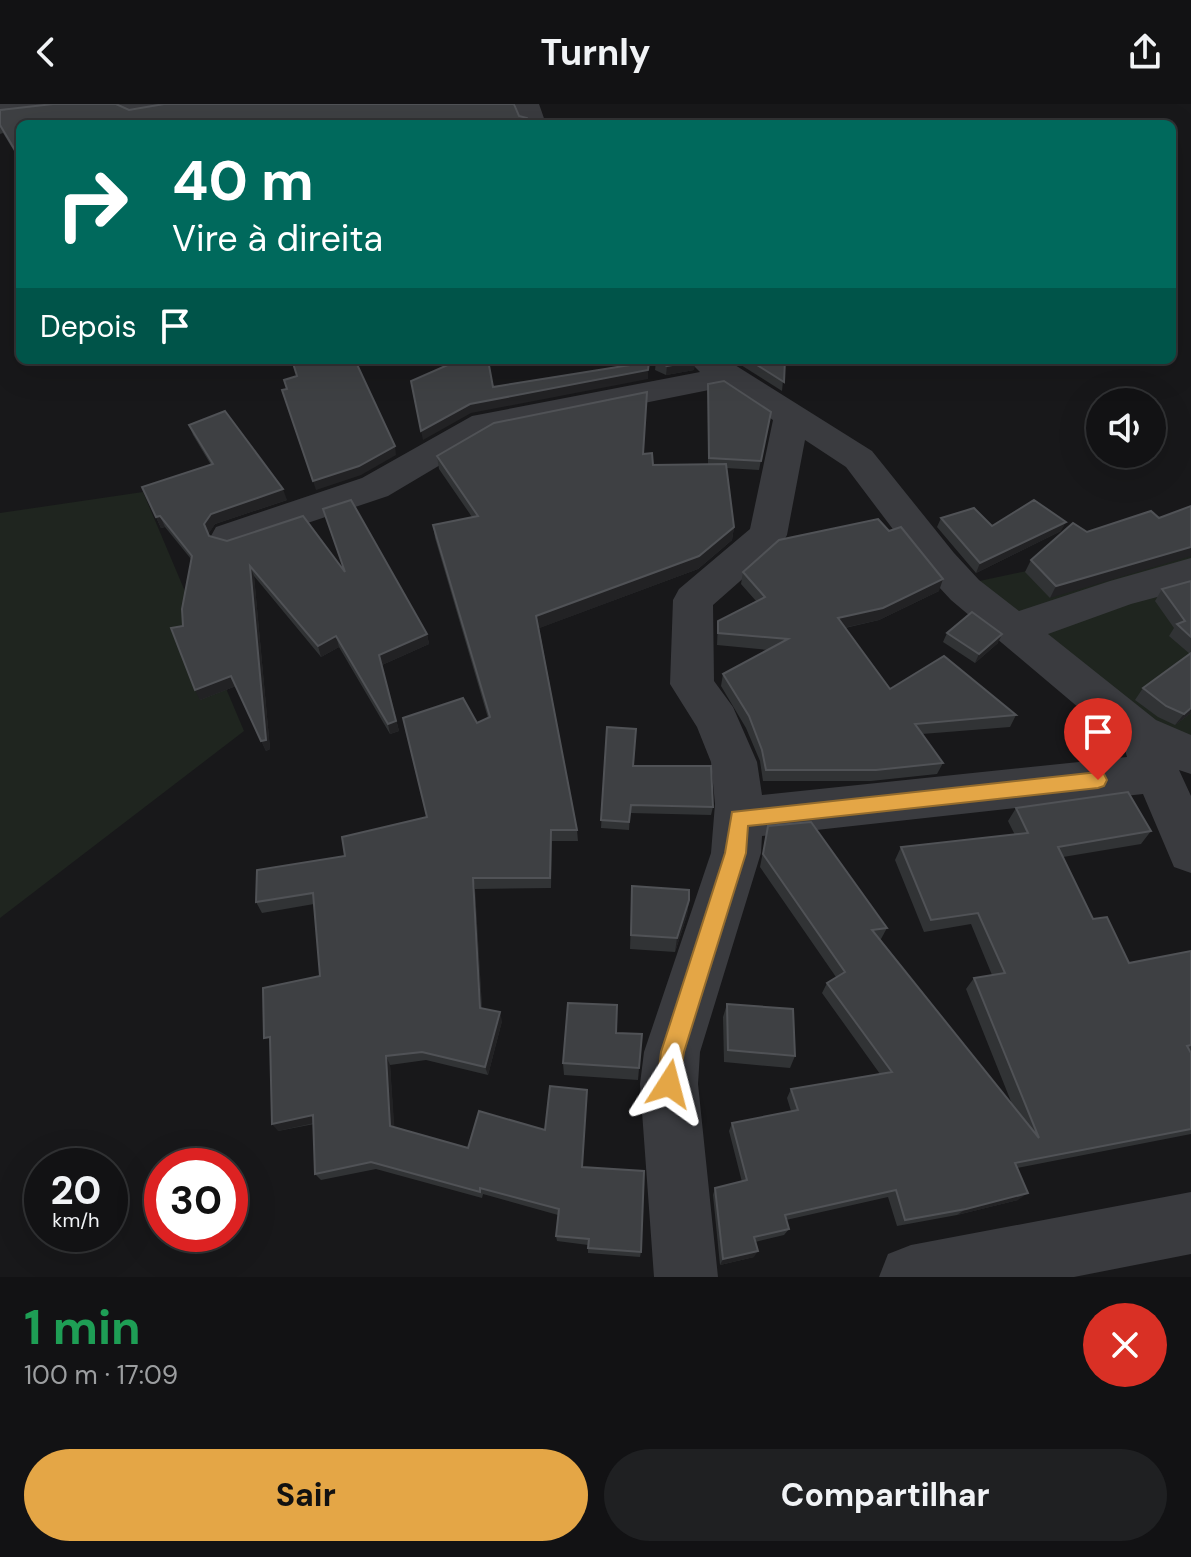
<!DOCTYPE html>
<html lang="pt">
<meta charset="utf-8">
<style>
:root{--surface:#121214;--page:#1f2022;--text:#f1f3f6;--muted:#9c9ea0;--line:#313234;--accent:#e4a646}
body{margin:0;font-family:"DM Sans",sans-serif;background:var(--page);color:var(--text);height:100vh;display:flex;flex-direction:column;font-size:30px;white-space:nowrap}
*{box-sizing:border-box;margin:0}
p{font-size:26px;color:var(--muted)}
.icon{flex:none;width:44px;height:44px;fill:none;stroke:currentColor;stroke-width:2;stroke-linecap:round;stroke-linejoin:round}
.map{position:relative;height:1173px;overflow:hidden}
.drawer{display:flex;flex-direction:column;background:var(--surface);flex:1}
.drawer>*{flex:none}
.hud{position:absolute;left:16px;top:16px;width:1160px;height:244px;border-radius:12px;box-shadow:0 8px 32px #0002,0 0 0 2px var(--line);background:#00695c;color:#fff;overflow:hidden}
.fabs{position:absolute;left:1086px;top:284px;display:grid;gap:16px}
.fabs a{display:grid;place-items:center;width:80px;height:80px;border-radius:50%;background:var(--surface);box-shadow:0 8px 32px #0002,0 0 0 2px var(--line);font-size:40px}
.speed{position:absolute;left:24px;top:1044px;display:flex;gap:16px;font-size:40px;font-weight:700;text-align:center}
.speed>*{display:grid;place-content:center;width:104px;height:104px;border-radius:50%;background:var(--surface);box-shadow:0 8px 32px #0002,0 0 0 2px var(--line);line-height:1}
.speed small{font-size:20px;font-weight:400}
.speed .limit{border:12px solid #d22;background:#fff;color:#111}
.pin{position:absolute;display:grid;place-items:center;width:68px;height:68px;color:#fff;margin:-82px -34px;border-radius:50% 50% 50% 0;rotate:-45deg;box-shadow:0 0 8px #0007}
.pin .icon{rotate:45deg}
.me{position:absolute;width:88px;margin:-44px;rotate:9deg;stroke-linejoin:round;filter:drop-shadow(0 0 6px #0008)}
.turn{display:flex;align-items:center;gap:28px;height:168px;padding:0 24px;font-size:36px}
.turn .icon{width:104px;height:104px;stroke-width:2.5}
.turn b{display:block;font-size:56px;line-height:68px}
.then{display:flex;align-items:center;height:76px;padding:0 24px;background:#0003;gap:16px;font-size:30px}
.round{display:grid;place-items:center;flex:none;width:84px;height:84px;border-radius:42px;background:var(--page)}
.summary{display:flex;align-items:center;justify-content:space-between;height:136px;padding:0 24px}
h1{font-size:48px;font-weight:700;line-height:60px;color:#1e9e55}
.primary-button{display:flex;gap:16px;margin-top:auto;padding:16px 24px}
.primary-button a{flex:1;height:92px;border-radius:48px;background:var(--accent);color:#111;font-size:32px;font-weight:700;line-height:92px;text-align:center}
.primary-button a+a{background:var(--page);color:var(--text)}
header{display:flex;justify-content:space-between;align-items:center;height:104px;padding:0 24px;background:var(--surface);font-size:36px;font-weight:700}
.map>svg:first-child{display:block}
</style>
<header><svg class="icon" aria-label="back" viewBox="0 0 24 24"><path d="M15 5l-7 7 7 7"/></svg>Turnly<svg class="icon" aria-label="share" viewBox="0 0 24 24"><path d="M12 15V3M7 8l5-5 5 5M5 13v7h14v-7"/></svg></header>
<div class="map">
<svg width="1191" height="1173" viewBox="0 0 1191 1173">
<rect width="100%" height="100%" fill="#18181a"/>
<g fill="#1f251f">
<path d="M 143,388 L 244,627 L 0,814 L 0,409 Z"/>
<path d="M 1191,413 L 1191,651 L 970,479 L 1097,452 Z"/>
</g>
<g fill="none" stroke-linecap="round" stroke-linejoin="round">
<g fill="#3a3b3f" fill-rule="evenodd">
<path d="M 0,0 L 66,0 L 62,5 L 54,7 L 0,12 Z"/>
<path d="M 114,0 L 174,0 L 170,5 C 150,10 129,20 114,0 Z"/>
<path d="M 515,0 L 539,0 L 546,20 L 522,20 Z"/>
<path d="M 688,256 L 727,256 L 872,347 L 954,449 L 979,476 L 1019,507 L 1110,477 L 1191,454 L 1191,484 L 1131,500 L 1048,530 L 1156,616 L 1191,631 L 1191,670 L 1179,666 L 1191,692 L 1191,769 L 1174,763 L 1143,690 L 762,732 L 761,749 L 700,948 L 698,980 L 718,1173 L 654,1173 L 640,980 L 644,948 L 711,749 L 715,700 L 711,658 L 697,623 L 670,580 L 673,496 L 679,485 L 750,425 L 773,316 L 724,283 L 494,329 L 388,392 L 230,445 L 216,441 L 211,432 L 216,423 L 362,374 L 472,312 L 700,268 ZM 805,336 L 846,363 L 926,469 L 951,496 L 1124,642 L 1127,653 L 762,691 L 757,658 L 733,603 L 714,577 L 713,501 L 782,440 L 787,431 Z"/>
<path d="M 1191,1088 L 1191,1150 L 1074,1173 L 879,1173 L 888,1150 L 911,1141 Z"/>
</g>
</g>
<g fill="#313335">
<path d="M 514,0 L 20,20 L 20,57 L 3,29 L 0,30 L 0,6 L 129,6 Z"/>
<path d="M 733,256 L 785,256 L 782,287 Z"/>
<path d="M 656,257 L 695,257 L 694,266 L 666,271 L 655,266 Z"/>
<path d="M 708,280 L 771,308 L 759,366 L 726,364 L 734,423 L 732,436 L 698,465 L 539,524 L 577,726 L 578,737 L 552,737 L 551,784 L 475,785 L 482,904 L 502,917 L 488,971 L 426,956 L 390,961 L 394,1024 L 468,1044 L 545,1026 L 587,986 L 582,1063 L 641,1148 L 640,1153 L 588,1149 L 588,1141 L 557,1137 L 556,1132 L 558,1111 L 483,1090 L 482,1094 L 376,1065 L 321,1076 L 315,1070 L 314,1020 L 278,1027 L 320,872 L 314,800 L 262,809 L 256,798 L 345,752 L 427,713 L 477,619 L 488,614 L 435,434 L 433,421 L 472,413 L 439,365 L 437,352 L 643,350 L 653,361 L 708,361 Z"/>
<path d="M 189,321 L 287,396 L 215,420 L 208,430 L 209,432 L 344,466 L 323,405 L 427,530 L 429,540 L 382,561 L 399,627 L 390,630 L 339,543 L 321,553 L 254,472 L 270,645 L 266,647 L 236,582 L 200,596 L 183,522 L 191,455 L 165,423 L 161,424 L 142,383 L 211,361 L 193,331 Z"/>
<path d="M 941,414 L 992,422 L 1061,427 L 976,469 L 937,423 Z"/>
<path d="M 1159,414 L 1050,494 L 1025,468 L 1031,456 L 1087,428 Z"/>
<path d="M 743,468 L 939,487 L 879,516 L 845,524 L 890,585 L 1016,611 L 1010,623 L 922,630 L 943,659 L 937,670 L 871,677 L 763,677 L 760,657 L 746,624 L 721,582 L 723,570 L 768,546 L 717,541 L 718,517 L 756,497 L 741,480 Z"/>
<path d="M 1191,477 L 1191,609 L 1175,621 L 1158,613 L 1135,596 L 1143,584 L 1190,550 L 1169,532 L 1174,524 L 1155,497 L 1162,485 Z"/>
<path d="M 947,529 L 998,539 L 975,559 L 943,538 Z"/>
<path d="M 607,623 L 634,662 L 713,703 L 711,711 L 630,709 L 629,726 L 601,724 Z"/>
<path d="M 1016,704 L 1151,727 L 1141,740 L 1063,753 L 1093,815 L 1129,859 L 1191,847 L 1191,1030 L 1017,1064 L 1018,1096 L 957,1111 L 897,1122 L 888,1093 L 786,1116 L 789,1125 L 784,1131 L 755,1138 L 754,1153 L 720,1161 L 713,1091 L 715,1084 L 742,1078 L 729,1027 L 732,1019 L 791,1007 L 787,994 L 791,985 L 880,970 L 822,889 L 827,879 L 836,873 L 760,763 L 768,722 L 887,824 L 881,835 L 880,835 L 1012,1000 L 966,885 L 974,874 L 992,871 L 971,820 L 924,828 L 895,756 L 901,743 L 1015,731 L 1008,717 Z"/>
<path d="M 632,782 L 689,796 L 687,811 L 675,848 L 630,845 Z"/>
<path d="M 727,900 L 795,952 L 790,964 L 724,958 L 723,913 Z"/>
<path d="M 616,929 L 642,930 L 638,976 L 564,971 L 563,959 Z"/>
</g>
<g fill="#222224">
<path d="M 695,257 L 694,266 L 666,271 L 667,262 Z"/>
<path d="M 648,266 L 648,275 L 471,309 L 423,336 L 421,327 L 470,300 Z"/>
<path d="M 395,342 L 396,351 L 361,371 L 316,386 L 313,377 Z"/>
<path d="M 283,385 L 287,396 L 215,420 L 208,431 L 204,420 L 211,410 Z"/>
<path d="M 160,412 L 165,423 L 161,424 L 156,413 Z"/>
<path d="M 1066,418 L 1061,427 L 976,469 L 980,459 Z"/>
<path d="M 734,423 L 732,436 L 698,465 L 537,525 L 536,512 Z"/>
<path d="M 1191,443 L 1191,452 L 1050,494 L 1056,482 Z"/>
<path d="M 250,462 L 254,472 L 270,645 L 266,647 L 261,637 Z"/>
<path d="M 943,475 L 939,487 L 879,516 L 834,526 L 838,514 Z"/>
<path d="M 427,530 L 429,540 L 382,561 L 399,627 L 390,630 L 388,620 L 379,551 Z"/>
<path d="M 1002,530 L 998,539 L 975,559 L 979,550 Z"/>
<path d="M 336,532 L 339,543 L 321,553 L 318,542 Z"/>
<path d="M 231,572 L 236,582 L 200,596 L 195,586 Z"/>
<path d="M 1191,604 L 1191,609 L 1175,621 L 1184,610 Z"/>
<path d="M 473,774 L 475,785 L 482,913 L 480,904 Z"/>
<path d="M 689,796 L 687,811 L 675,848 L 677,834 Z"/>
<path d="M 500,908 L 502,917 L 488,971 L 485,963 Z"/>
<path d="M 386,952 L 390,961 L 395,1030 L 390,1022 Z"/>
<path d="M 313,1011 L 319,1018 L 278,1027 L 272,1020 Z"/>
<path d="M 1028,1089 L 1018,1096 L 957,1111 L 966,1105 Z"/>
<path d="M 758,1147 L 754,1153 L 720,1161 L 723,1155 Z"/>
</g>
<g fill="#3e4043" stroke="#505256" stroke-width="2">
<path d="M 53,0 L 116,0 L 129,6 L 164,0 L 514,0 L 519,12 L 527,14 L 528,20 L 20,20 L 20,53 L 19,53 L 0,21 L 0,6 Z"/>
<path d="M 292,256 L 355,256 L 395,342 L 359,362 L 313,377 L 282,286 L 287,285 L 284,276 L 297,272 Z"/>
<path d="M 459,256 L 488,256 L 493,283 L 649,258 L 648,266 L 470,300 L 421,327 L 411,277 Z"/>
<path d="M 663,256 L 694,256 L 695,257 L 667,262 L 656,257 Z"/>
<path d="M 749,256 L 785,256 L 784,278 Z"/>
<path d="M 724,277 L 771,308 L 761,357 L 709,354 L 708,280 Z"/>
<path d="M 647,288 L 643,350 L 652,349 L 653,361 L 726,360 L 734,423 L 699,452 L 536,512 L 577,726 L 551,726 L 550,774 L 473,774 L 480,904 L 500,908 L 485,963 L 422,948 L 386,952 L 390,1022 L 468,1044 L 479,1007 L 545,1026 L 550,982 L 587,986 L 582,1063 L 644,1067 L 641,1148 L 588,1144 L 589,1135 L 556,1132 L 559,1105 L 480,1084 L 480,1088 L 371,1058 L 315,1070 L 313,1011 L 272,1020 L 270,933 L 264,934 L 263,884 L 320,872 L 313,789 L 256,798 L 257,766 L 345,752 L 342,733 L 427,713 L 403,614 L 463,594 L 477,619 L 490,613 L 433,421 L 478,412 L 437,352 L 494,319 Z"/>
<path d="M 225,307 L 283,385 L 211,410 L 204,420 L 209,432 L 227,437 L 303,412 L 345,468 L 323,405 L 351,396 L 427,530 L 379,551 L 396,617 L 388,620 L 336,532 L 318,542 L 250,462 L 266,636 L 261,637 L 231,572 L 195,586 L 171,524 L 183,522 L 182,505 L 192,452 L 160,412 L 156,413 L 142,383 L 213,360 L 189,321 Z"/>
<path d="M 1034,396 L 1066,418 L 980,459 L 941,414 L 974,404 L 992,422 Z"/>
<path d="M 1191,402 L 1191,443 L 1056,482 L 1031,456 L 1073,419 L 1087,428 L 1151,407 L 1159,414 Z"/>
<path d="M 878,415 L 889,427 L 901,423 L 943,475 L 883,504 L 838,514 L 890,585 L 944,552 L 1016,611 L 915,620 L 943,659 L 876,666 L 766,666 L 762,646 L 749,612 L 723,570 L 788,535 L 718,529 L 718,517 L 765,493 L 743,468 L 779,436 Z"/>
<path d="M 1191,477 L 1191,533 L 1177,520 L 1185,517 L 1162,485 Z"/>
<path d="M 972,508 L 1002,530 L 979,550 L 947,529 Z"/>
<path d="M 1191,549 L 1191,604 L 1184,610 L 1166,602 L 1143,584 Z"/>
<path d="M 607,623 L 636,625 L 633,662 L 711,662 L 713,703 L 631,701 L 629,718 L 601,716 Z"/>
<path d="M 1128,688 L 1151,727 L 1058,743 L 1093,815 L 1107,813 L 1129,859 L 1191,847 L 1191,941 L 1187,942 L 1191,949 L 1191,1025 L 1015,1059 L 1028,1089 L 966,1105 L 905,1116 L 896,1086 L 785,1111 L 789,1125 L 754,1133 L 758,1147 L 723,1155 L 715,1084 L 747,1076 L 732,1019 L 798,1006 L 791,985 L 892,968 L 827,879 L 845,868 L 763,750 L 768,722 L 811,718 L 887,824 L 872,826 L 1039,1034 L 974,874 L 1005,869 L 978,809 L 931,816 L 901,743 L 1028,729 L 1016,704 Z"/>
<path d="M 632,782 L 689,786 L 689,796 L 677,834 L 631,831 Z"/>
<path d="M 568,899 L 617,901 L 616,929 L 642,930 L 639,964 L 563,959 Z"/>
<path d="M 727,900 L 793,905 L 795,952 L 728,946 Z"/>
</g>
<path fill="#e4a646" stroke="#946c2e" stroke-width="2" d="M 1098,668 L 1104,670 L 1107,676 L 1104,682 L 1098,684 L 748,722 L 746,749 L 684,948 L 677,988 L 669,991 L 661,988 L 657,980 L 661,948 L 725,749 L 732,708 Z"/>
</svg>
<div class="fabs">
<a><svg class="icon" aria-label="sound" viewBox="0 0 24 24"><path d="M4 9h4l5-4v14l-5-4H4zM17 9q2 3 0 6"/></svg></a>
</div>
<div class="speed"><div>20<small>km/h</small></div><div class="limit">30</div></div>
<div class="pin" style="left:1098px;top:676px;background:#d93025"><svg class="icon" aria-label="arrive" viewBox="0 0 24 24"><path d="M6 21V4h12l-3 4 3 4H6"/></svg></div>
<svg class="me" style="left:669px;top:980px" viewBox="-20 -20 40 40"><path d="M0-17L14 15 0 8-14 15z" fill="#e4a646" stroke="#fff" stroke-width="4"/></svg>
<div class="hud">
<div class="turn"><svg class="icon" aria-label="right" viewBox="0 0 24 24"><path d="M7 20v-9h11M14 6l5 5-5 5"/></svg><div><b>40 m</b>Vire à direita</div></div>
<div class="then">Depois<svg class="icon" aria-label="arrive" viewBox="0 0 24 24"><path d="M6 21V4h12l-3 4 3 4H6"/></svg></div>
</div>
</div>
<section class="drawer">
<div class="summary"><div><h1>1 min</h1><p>100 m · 17:09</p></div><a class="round" style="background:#d93025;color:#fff"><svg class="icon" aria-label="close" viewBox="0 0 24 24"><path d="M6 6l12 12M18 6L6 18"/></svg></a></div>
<div class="primary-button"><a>Sair</a><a>Compartilhar</a></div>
</section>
